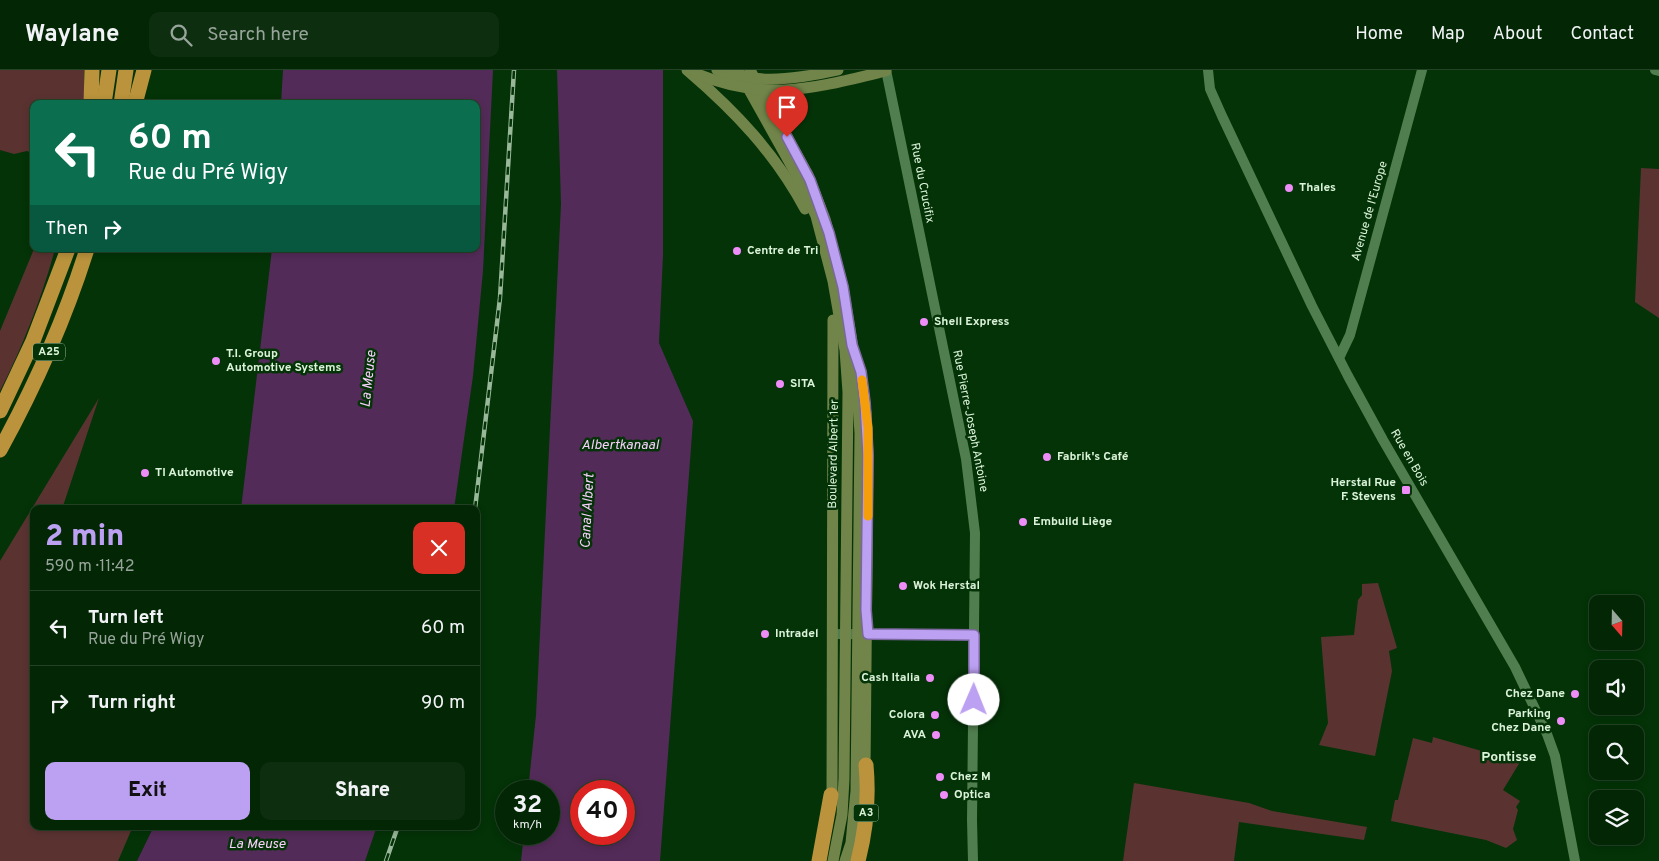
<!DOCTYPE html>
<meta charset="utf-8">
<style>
:root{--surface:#032605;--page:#0d2e0f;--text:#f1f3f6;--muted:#97a59a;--line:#244327;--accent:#bca0f2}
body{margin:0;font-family:Overpass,sans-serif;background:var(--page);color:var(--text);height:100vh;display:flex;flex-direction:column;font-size:19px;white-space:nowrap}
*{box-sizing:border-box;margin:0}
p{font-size:16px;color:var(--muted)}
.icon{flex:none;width:28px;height:28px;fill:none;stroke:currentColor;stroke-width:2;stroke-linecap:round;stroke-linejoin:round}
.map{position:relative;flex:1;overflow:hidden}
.side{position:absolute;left:30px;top:435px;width:450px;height:325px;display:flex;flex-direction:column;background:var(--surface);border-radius:10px;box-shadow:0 2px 8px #0003,0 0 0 1px var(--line)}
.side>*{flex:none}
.hud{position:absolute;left:30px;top:30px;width:450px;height:152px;border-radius:10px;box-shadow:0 2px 8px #0003,0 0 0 1px var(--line);background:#0b6e4f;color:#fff;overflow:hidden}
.needle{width:32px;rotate:160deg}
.controls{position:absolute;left:1589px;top:525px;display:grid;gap:10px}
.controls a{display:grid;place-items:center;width:55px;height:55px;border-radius:10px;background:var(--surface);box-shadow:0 2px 8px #0003,0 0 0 1px var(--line);font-size:25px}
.speed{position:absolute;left:495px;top:710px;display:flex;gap:10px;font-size:25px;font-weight:700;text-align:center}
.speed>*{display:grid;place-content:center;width:65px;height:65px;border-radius:50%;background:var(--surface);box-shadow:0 2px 8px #0003,0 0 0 1px var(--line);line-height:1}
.speed small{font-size:12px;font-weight:400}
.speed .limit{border:8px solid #d22;background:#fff;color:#111}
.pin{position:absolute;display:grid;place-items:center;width:42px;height:42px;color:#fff;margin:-51px -21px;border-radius:50% 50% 50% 0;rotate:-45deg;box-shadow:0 0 5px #0007}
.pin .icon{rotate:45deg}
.me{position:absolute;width:55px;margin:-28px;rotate:1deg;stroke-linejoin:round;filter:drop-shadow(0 0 4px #0008)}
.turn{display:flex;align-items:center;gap:18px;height:105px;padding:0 15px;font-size:22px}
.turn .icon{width:65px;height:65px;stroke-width:2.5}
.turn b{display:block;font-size:35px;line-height:42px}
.then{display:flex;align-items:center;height:48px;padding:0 15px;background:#0003;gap:10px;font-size:19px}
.round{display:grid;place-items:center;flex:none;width:52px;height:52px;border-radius:10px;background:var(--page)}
.overview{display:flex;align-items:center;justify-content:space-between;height:85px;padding:0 15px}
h1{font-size:30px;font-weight:800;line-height:38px;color:var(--accent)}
.cta{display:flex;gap:10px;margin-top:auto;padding:10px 15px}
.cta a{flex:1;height:58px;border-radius:10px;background:var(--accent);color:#111;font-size:20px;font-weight:800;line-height:58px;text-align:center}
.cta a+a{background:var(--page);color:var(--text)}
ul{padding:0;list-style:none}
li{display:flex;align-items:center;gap:15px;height:75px;padding:0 15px;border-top:1px solid var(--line)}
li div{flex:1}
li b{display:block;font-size:19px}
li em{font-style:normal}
header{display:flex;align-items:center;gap:30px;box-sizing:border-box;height:70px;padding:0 25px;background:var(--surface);border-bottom:1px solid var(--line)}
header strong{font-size:24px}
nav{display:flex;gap:28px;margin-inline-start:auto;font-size:18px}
.search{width:350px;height:45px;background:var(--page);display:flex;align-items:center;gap:12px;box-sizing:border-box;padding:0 18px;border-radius:10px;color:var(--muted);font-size:19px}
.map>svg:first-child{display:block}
</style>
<header>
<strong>Waylane</strong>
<div class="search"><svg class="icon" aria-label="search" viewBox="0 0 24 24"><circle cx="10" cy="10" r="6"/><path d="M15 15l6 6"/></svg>Search here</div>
<nav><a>Home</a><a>Map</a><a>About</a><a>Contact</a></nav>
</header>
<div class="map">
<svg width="1659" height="791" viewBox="0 0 1659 791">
<rect width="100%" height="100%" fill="#043307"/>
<g fill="#5a3331">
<path d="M 0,0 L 84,0 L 84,34 L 34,34 L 34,84 L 27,81 L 14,84 L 0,80 Z"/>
<path d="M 1641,98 L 1659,99 L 1659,248 L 1635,232 Z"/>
<path d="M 34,179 L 55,179 C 42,227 23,276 0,321 L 0,261 Z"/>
<path d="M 99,328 L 62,439 L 34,439 L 34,601 L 31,605 L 32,616 L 34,619 L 34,756 L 133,756 L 118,791 L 0,791 L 0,491 Z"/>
<path d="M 1378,513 L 1397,578 L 1389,581 L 1392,601 L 1375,686 L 1319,675 L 1328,653 L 1321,567 L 1354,565 L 1358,530 L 1362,525 L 1362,514 Z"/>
<path d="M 1433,667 L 1520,692 L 1503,720 L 1520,731 L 1516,737 L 1518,740 L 1513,759 L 1517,770 L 1506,778 L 1486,770 L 1391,751 L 1395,730 L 1398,730 L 1413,668 L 1432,673 Z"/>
<path d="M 1134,713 L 1249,733 L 1272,741 L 1367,757 L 1364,770 L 1239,752 L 1234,791 L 1123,791 Z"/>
</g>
<g fill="#532b58" fill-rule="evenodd">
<path d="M 283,0 L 493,0 L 483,201 L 473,306 L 454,439 L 241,439 L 272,179 L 476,179 L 476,34 L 281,34 Z"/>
<path d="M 557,0 L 663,0 L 663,185 L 659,273 L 693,351 L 660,791 L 521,791 L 524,764 L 549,764 L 549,721 L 528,721 L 536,645 L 561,134 ZM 581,721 L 624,721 L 624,764 L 581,764 Z"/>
<path d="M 154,756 L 377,756 L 365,791 L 137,791 Z"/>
</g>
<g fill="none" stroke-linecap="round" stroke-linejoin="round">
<g stroke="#517e4f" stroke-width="10">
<path d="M 886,0 L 966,389 L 975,463 L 972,750 L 973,791"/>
<path d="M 1208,0 L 1210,19 L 1222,46 L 1312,236 L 1348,306 L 1383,370 L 1515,597 L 1547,664 L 1555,686 L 1575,791"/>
<path d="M 1655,0 L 1659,1"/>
<path d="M 1339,288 L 1350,265 L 1422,0"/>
<path d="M 832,564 L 974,565"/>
</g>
<g stroke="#718449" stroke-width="11">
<path d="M 687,0 C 735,41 775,83 805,139"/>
<path d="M 717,0 C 757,15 798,9 838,0"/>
<path d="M 738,0 L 795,102 L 816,146 L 833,211 L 845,280 L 848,322 L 844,709 L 842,745 L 833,791"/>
<path d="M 750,0 L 808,105 L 825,149 L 843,217 L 855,291 L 860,363 L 856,721 L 851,773 L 845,791"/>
<path d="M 695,3 C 766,33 815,18 886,1"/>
<path d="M 865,701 L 868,385 L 866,342"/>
<path d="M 832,732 L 833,250"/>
</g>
<g stroke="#bb933c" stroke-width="15">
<path d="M 91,34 L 92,0"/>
<path d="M 104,34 L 109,0"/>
<path d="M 121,34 L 126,0"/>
<path d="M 135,34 L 144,0"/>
<path d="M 0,341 L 33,271 L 68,179"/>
<path d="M 0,380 C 35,316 65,249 87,179"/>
<path d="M 819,791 L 831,725"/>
<path d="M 858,791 C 866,760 869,727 866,695"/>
</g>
<defs>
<g id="rail">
<path d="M 475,439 L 500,228 L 514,0"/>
<path d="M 386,791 L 398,756"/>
</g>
</defs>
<use href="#rail" stroke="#99b899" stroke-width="4.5"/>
<use href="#rail" stroke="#043307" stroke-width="2.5" stroke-dasharray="8" stroke-linecap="butt"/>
</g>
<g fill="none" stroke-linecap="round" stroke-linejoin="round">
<defs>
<path id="route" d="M 787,67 L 810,110 L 829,163 L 843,217 L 852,275 L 861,302 L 865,333 L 868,385 L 866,540 L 868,564 L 974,565 L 974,630"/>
</defs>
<use href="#route" stroke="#7a689d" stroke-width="12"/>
<use href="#route" stroke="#bca0f2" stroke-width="9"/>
<path stroke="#f59e0b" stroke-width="9" d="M 862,310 L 868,358 L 868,446"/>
</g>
<g fill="#ee8cf8" stroke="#043307" stroke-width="2">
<circle cx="1289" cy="118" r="5"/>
<circle cx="737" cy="181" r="5"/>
<circle cx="924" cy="252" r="5"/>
<circle cx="216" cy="291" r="5"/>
<circle cx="780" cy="314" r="5"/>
<circle cx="1047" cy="387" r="5"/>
<circle cx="145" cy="403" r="5"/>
<rect x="1401" y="415" width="10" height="10" rx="2.5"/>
<circle cx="1023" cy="452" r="5"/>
<circle cx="903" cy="516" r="5"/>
<circle cx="765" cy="564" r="5"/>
<circle cx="930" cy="608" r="5"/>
<circle cx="1575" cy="624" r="5"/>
<circle cx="935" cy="645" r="5"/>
<circle cx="1561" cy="651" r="5"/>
<circle cx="936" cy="665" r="5"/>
<circle cx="940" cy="707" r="5"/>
<circle cx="944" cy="725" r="5"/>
</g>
<g text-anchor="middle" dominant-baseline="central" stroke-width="5" stroke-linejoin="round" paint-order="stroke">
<g fill="#043307" stroke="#9ab99a" stroke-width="1">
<rect x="33" y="273.5" width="32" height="17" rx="4"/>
<rect x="853.5" y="734.5" width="25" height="17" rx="4"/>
</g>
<g font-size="11" font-weight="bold" fill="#dbf3d9">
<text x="49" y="282">A25</text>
<text x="866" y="743">A3</text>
</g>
<g font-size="12" fill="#dbf3d9" stroke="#043307">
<text transform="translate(922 113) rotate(79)">Rue du Crucifix</text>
<text transform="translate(1370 141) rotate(-74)">Avenue de l'Europe</text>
<text transform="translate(970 351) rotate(79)">Rue Pierre-Joseph Antoine</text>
<text transform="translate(834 384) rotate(-89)">Boulevard Albert 1er</text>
<text transform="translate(1409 388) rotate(60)">Rue en Bois</text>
</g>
<g font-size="12" font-weight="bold" fill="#dbf3d9" stroke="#043307" text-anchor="start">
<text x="1299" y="118">Thales</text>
<text x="747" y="181">Centre de Tri</text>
<text x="934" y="252">Shell Express</text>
<text x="226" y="284">T.I. Group<tspan x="226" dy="14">Automotive Systems</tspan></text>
<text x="790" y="314">SITA</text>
<text x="1057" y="387">Fabrik's Café</text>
<text x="155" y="403">TI Automotive</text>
<text x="1396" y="413" text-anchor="end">Herstal Rue<tspan x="1396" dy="14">F. Stevens</tspan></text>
<text x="1033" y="452">Embuild Liège</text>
<text x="913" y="516">Wok Herstal</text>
<text x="775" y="564">Intradel</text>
<text x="920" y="608" text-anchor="end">Cash Italia</text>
<text x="1565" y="624" text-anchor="end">Chez Dane</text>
<text x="1551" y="644" text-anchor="end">Parking<tspan x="1551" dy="14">Chez Dane</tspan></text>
<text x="925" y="645" text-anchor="end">Colora</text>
<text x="926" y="665" text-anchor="end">AVA</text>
<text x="950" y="707">Chez M</text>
<text x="954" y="725">Optica</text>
</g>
<g font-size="14" font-style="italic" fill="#f8d1fc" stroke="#043307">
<text transform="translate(369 309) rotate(-84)">La Meuse</text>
<text x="620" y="375">Albertkanaal</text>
<text transform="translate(588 441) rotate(-87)">Canal Albert</text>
<text x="257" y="774">La Meuse</text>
</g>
<g font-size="14" font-weight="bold" fill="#dbf3d9" stroke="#043307">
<text x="1509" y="687">Pontisse</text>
</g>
</g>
</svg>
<div class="controls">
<a><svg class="needle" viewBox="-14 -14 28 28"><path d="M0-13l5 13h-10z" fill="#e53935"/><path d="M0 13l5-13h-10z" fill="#97a59a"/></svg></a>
<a><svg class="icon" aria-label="sound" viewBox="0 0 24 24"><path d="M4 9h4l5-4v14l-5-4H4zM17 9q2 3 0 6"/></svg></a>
<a><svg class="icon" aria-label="search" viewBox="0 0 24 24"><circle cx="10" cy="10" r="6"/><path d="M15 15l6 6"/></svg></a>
<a><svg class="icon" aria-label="layers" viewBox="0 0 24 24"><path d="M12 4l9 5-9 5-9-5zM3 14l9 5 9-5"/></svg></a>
</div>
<div class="speed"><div>32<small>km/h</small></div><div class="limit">40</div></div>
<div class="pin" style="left:787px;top:67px;background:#d93025"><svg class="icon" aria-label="arrive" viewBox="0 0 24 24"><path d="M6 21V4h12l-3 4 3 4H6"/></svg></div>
<svg class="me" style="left:974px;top:630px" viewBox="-20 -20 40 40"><circle r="19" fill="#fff"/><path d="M0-13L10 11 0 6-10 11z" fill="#bca0f2"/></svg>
<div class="hud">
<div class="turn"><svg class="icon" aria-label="left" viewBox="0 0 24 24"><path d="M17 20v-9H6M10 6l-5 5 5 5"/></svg><div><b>60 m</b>Rue du Pré Wigy</div></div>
<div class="then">Then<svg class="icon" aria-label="right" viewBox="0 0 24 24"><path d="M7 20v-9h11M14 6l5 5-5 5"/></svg></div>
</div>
<section class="side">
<div class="overview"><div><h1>2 min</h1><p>590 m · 11:42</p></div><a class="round" style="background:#d93025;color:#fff"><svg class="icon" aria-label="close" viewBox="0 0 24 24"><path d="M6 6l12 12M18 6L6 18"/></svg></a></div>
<ul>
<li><svg class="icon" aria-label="left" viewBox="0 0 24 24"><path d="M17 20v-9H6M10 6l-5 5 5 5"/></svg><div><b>Turn left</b><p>Rue du Pré Wigy</p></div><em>60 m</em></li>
<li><svg class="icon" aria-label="right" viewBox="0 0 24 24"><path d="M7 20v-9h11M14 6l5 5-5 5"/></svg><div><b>Turn right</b></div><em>90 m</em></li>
</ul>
<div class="cta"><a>Exit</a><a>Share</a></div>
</section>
</div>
